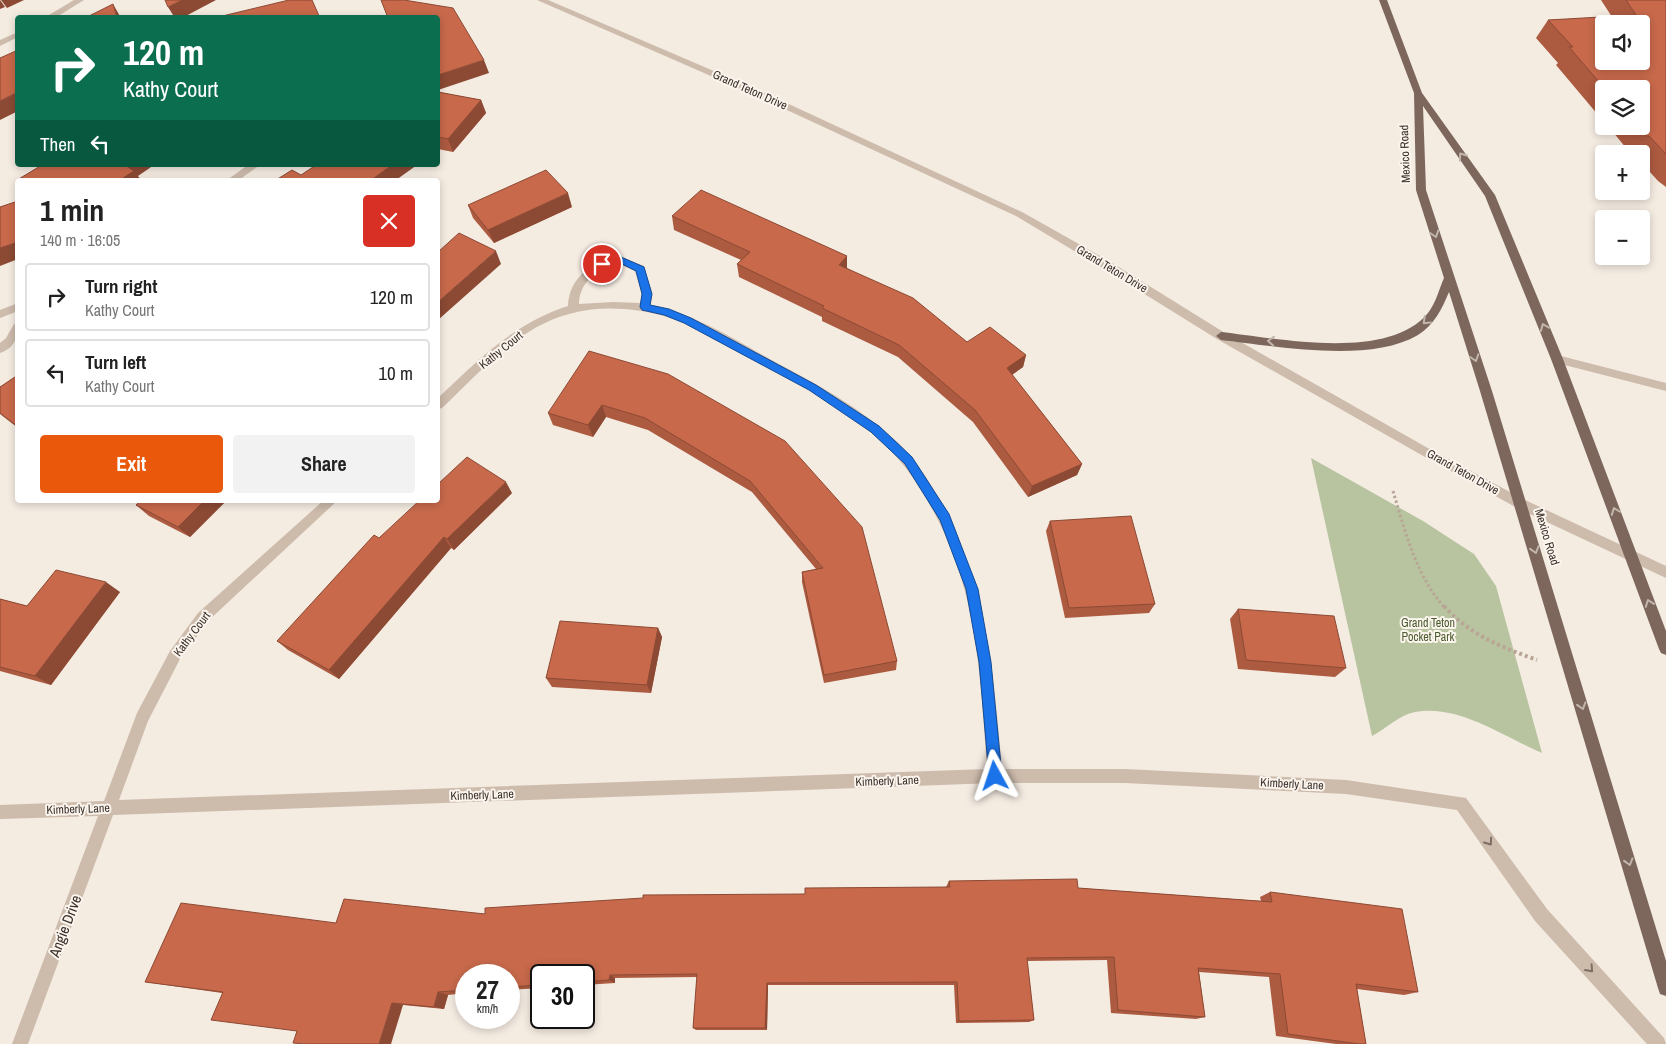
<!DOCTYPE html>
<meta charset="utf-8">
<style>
:root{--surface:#fff;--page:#f2f2f2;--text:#222;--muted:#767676;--line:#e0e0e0;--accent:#ea580c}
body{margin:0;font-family:"Archivo Narrow",sans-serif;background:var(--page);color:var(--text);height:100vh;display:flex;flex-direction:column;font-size:19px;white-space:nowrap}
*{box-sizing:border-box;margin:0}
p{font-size:16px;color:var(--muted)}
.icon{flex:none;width:28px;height:28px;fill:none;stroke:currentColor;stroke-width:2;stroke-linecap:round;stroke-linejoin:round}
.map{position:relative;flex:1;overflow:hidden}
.side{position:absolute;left:15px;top:178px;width:425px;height:325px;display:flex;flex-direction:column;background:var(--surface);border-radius:5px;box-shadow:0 2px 8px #0003}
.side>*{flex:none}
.guide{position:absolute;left:15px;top:15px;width:425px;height:152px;border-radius:5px;box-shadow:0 2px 8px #0003;background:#0b6e4f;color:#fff;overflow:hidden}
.tools{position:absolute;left:1595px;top:15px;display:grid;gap:10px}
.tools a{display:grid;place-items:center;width:55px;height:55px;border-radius:5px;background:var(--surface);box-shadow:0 2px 8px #0003;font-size:25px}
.speed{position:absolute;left:455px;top:964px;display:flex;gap:10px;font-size:25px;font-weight:700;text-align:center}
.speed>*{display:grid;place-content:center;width:65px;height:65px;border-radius:50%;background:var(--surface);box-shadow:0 2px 8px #0003;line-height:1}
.speed small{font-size:12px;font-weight:400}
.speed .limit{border:2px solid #111;border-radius:8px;background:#fff;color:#111}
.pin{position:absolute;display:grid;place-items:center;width:42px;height:42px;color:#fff;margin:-21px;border:2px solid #fff;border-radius:50%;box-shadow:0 1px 5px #0007}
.me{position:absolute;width:55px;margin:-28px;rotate:355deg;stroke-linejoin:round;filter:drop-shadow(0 0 4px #0008)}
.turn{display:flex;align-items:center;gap:18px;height:105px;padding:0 25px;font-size:22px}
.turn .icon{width:65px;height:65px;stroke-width:2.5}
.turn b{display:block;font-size:35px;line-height:42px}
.then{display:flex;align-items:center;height:48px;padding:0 25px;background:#0003;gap:10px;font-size:19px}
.round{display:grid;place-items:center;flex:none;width:52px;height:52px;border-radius:5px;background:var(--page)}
.headline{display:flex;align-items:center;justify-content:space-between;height:85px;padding:0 25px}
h1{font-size:30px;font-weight:700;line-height:38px}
.cta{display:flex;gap:10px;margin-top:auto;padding:10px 25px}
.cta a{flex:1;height:58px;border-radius:5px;background:var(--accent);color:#fff;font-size:20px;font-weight:700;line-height:58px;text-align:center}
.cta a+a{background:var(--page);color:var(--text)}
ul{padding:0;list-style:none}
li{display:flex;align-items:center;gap:15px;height:68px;margin:0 10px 8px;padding:0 15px;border:2px solid var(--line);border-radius:5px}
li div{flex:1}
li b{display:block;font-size:19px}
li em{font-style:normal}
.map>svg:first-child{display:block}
</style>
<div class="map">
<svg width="1666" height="1044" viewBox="0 0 1666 1044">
<rect width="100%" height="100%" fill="#f4ebe1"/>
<path fill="#b8c4a0" d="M 1311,458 L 1423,521 L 1474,554 L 1496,586 L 1542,753 C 1504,737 1459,704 1415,712 C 1399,715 1386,729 1372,736 Z"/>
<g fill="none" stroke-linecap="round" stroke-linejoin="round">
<path stroke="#b9a596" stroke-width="3" stroke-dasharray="2.5 2.5" stroke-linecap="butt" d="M 1393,491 C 1405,531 1416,576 1445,608"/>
<path stroke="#b9a596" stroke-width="4" stroke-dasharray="3 3" stroke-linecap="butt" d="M 1444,606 C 1470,635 1501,647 1537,660"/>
<path fill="#cdbbac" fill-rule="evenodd" d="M 1557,355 L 1666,383 L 1666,391 L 1553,362 L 1551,359 L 1553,356 Z"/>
<g fill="#cdbbac" fill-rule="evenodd">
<path d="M 248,165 L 260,165 L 239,180 L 227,180 Z"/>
<path d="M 619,256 L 644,266 L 652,294 L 651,305 C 696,314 737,341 777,363 C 817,384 860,408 894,439 C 913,456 927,477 939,499 C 986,583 994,675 1002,769 L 1125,769 L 1346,780 L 1466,798 L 1547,909 L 1664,1038 L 1666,1044 L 1647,1044 L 1535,921 L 1457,810 L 1346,794 L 1125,783 L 995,783 L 113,815 L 28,1044 L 12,1044 L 98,816 L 0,819 L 0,805 L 104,801 L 137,713 L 170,651 L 198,613 L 324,500 L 338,500 L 208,621 L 180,659 L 148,721 L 119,800 L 987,769 C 981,687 978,599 940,524 C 926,496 909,468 886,446 C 843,405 786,377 733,349 C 712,338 691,324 667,317 C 637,308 600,305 569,314 C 517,328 480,372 442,408 L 438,409 L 438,398 C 477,361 514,323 568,306 C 569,277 593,261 619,256 ZM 619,264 L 635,271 L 642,294 L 640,303 L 613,302 L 579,304 C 579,282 599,267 619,264 Z"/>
<path d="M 18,303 L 18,311 L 0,318 L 0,310 Z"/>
<path d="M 18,323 C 18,337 15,348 0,353 L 0,343 L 6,338 L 14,324 Z"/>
</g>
<g fill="#cdbbac" fill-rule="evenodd">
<path d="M 74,0 L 84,0 L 55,18 L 44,18 Z"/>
<path d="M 537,0 L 548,0 L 765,93 L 1022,212 L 1109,261 L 1225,333 L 1426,447 L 1525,500 L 1666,566 L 1666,578 L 1517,508 L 1418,453 L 1217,339 L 1101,267 L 1016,216 L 759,97 Z"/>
<path d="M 18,32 L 18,37 L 0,46 L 0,40 Z"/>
</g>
<path fill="#7d675c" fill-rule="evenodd" d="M 1379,0 L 1387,0 L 1422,93 L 1495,195 L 1563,359 L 1666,631 L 1666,655 L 1661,653 L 1659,649 L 1551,359 L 1485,196 L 1423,106 L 1426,190 L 1492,391 L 1666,961 L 1666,996 L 1660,994 L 1658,988 L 1480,391 L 1449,292 C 1442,309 1434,325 1418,335 C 1369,364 1275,346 1221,340 L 1216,336 L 1221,332 C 1276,338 1388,362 1428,313 C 1436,303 1439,289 1444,278 L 1416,190 L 1414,93 Z"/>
</g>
<g fill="#ac5a40">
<path d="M 1601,0 L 1666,0 L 1666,187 L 1658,181 L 1641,162 L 1641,154 L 1631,154 L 1608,126 L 1641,126 L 1641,89 L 1604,89 L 1604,122 L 1556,65 L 1558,63 L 1536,38 L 1548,20 L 1612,17 Z"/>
<path d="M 438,92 L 481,100 L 486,113 L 453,152 L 438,149 L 438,150 Z"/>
<path d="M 468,205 L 572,207 L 494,243 L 473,218 Z"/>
<path d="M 672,216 L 847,256 L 847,268 L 967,342 L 1026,355 L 1023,367 L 1012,375 L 1082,464 L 1077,475 L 1028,497 L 973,422 L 898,357 L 822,321 L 822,317 L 739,277 L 737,264 L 741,260 L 674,230 Z"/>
<path d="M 668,374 L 897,661 L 896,670 L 824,683 L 802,582 L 802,572 L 816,569 L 752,492 L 648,430 L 606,417 L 593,437 L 553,425 L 548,413 Z"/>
<path d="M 18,375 L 18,428 L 0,414 L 0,387 Z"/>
<path d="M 512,493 L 454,550 L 451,548 L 339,679 L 288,650 L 277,641 L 379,538 Z"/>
<path d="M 227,500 L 190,537 L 149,516 L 136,505 Z"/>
<path d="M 1050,521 L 1155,604 L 1149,613 L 1065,618 L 1046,531 Z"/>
<path d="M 120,592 L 51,685 L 0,671 L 0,599 L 27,606 Z"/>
<path d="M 1238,609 L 1346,668 L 1335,677 L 1238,669 L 1230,619 Z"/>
<path d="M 658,628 L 662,637 L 651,693 L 552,687 L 546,678 Z"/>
<path d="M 949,881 L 1078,888 L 1261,901 L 1260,897 L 1270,892 L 1418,992 L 1404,995 L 1357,989 L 1366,1044 L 1336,1044 L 1276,1036 L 1269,977 L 1199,972 L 1205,1017 L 1196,1019 L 1111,1013 L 1107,960 L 1027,961 L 1034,1020 L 1029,1022 L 956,1023 L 954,985 L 768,985 L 767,1030 L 696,1030 L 693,1028 L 697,977 L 615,978 L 615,983 L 584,985 L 584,975 L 541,975 L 541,988 L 509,990 L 509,975 L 466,975 L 466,993 L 448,995 L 444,1009 L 403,1005 L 297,1031 L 222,993 L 145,982 L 336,923 L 805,894 L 946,887 Z"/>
</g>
<g fill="#8c4a34">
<path d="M 0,0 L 5,7 L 0,9 Z"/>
<path d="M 1,0 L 24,0 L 7,8 Z"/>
<path d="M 182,0 L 216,0 L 182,18 L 175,18 L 168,7 Z"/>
<path d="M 113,4 L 121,18 L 117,18 Z"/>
<path d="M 484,60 L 489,73 L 438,90 L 438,75 Z"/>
<path d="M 18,92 L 18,111 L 0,120 L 0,101 Z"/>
<path d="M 481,100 L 486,113 L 453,152 L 448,139 Z"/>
<path d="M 125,165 L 154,165 L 138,176 L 141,180 L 120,180 Z"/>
<path d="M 392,165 L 417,165 L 396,180 L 371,180 Z"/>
<path d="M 568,193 L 572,207 L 494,243 L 488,230 Z"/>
<path d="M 18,242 L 18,259 L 0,266 L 0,248 Z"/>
<path d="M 496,251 L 501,264 L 438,320 L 438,302 Z"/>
<path d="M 847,256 L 847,269 L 839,265 Z"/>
<path d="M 1026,355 L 1023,367 L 1004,380 L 1007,368 Z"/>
<path d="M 602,405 L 606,417 L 593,437 L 588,425 Z"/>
<path d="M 1082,464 L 1077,475 L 1028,497 L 1032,486 Z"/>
<path d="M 506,482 L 512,493 L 454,550 L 447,539 Z"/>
<path d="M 205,500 L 227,500 L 190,537 L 178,527 Z"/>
<path d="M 444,537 L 451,548 L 339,679 L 329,670 Z"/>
<path d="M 106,582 L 120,592 L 51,685 L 35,676 Z"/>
<path d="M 658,628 L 662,637 L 651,693 L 647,685 Z"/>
<path d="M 610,975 L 615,978 L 615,983 L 609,980 Z"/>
<path d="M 767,983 L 768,985 L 767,1030 L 765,1028 Z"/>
<path d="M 438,992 L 448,995 L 444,1009 L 434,1007 Z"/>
<path d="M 392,1003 L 403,1005 L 391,1044 L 379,1044 Z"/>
</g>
<g fill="#c8694b" stroke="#8c4a34" fill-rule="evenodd">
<path d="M 165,0 L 182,0 L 168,7 Z"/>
<path d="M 289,0 L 312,0 L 320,18 L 214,18 Z"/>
<path d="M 381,0 L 404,0 L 453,8 L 484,60 L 438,75 L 438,18 L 388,18 Z"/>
<path d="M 1626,0 L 1666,0 L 1666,154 L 1649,136 L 1646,136 L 1638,126 L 1641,126 L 1641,89 L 1605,89 L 1569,47 L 1573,47 L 1548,20 L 1636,15 ZM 1604,24 L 1641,24 L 1641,61 L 1604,61 Z"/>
<path d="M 113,4 L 117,18 L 85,18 Z"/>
<path d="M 18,50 L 18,92 L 0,101 L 0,58 Z"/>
<path d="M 438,92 L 481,100 L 448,139 L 438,137 Z"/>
<path d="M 42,165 L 125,165 L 134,171 L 120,180 L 17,180 Z"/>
<path d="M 316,165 L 392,165 L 371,180 L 276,180 L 292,170 L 301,175 Z"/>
<path d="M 546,170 L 568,193 L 488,230 L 468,205 Z"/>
<path d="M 701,190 L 847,256 L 839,265 L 913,298 L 967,342 L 990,327 L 1026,355 L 1007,368 L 1082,464 L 1032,486 L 975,410 L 899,345 L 822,308 L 824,306 L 737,264 L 750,252 L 672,216 Z"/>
<path d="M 18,201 L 18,242 L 0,248 L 0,207 Z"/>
<path d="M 459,233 L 496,251 L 438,302 L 438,252 Z"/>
<path d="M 589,351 L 668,374 L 785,441 L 862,527 L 897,661 L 824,675 L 802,572 L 823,568 L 750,481 L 645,418 L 602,405 L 588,425 L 548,413 Z"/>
<path d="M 18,375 L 18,427 L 0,413 L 0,387 Z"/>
<path d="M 467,457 L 506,482 L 447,539 L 444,537 L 329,670 L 277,641 L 374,535 L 379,538 L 420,500 L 438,500 L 438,484 Z"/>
<path d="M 142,500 L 205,500 L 178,527 L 136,505 Z"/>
<path d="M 1131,516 L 1155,604 L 1069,608 L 1050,521 Z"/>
<path d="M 56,570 L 106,582 L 35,676 L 0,667 L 0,599 L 27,606 Z"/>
<path d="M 1238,609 L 1334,616 L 1346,668 L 1246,660 Z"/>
<path d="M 560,621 L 658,628 L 647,685 L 546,678 Z"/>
<path d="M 1077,879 L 1078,888 L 1272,902 L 1270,892 L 1402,909 L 1418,992 L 1356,984 L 1366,1044 L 1359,1044 L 1288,1034 L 1280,974 L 1198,968 L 1205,1017 L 1118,1010 L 1114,957 L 1027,958 L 1034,1020 L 959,1021 L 957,982 L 767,983 L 765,1028 L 693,1028 L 697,974 L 610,975 L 609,980 L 584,982 L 584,975 L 541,975 L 541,985 L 509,987 L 509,975 L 466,975 L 466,990 L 438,992 L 434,1007 L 392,1003 L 379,1044 L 305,1044 L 293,1043 L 297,1031 L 211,1020 L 223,992 L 145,982 L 181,903 L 336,923 L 344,899 L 485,914 L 485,908 L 643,898 L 643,895 L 805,894 L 805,888 L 950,887 L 949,881 Z"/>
</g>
<defs><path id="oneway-chevron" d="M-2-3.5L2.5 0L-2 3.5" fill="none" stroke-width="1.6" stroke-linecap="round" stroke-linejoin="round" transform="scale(1.25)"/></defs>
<g stroke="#c2b5ac">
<use href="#oneway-chevron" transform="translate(1462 156) rotate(-125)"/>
<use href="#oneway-chevron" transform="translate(1435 234) rotate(72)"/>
<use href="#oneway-chevron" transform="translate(1426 321) rotate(136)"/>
<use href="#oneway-chevron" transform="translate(1544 327) rotate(-112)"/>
<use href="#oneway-chevron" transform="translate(1271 341) rotate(-175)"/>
<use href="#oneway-chevron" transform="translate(1475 358) rotate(72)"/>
<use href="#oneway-chevron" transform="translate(1615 511) rotate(-111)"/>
<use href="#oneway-chevron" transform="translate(1535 550) rotate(73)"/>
<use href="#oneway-chevron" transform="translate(1649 603) rotate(-110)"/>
<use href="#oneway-chevron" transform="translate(1582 706) rotate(73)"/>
<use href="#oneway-chevron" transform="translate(1629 862) rotate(73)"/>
</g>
<g stroke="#7d6f65">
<use href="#oneway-chevron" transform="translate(1489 842) rotate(55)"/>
<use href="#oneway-chevron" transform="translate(1590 969) rotate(48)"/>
</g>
<path fill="#1a73e8" stroke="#114b97" d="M 621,257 L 644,267 L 652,294 L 650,305 L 669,309 L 691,318 L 816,385 L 879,426 L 912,457 L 949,514 L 978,589 L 991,662 L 1002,776 L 1000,780 L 995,782 L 991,780 L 989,776 L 979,662 L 966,589 L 940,520 L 905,464 L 871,432 L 809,390 L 684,323 L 664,315 L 642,310 L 640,307 L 642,294 L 636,271 L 620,263 L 602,267 L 597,264 L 598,262 Z"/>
<g text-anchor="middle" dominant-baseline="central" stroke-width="4" stroke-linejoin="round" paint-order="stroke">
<g font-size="12" fill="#3b302b" stroke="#fbf5ee">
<text transform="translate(750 90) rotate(24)">Grand Teton Drive</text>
<text transform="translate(1405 154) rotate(-92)">Mexico Road</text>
<text transform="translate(1112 269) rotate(31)">Grand Teton Drive</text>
<text transform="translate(501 350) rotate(-39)">Kathy Court</text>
<text transform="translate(1463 472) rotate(29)">Grand Teton Drive</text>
<text transform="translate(1547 537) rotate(73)">Mexico Road</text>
<text transform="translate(192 634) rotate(-53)">Kathy Court</text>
<text transform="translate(887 781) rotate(-2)">Kimberly Lane</text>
<text transform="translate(1292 784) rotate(3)">Kimberly Lane</text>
<text transform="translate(482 795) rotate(-2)">Kimberly Lane</text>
<text transform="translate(78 809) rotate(-2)">Kimberly Lane</text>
</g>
<g font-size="12" fill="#4a5a2e" stroke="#fbf5ee">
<text x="1428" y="623">Grand Teton<tspan x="1428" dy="14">Pocket Park</tspan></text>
</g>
<g font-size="15" fill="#3b302b" stroke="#fbf5ee">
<text transform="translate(65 926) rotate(-69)">Angie Drive</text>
</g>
</g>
</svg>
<div class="tools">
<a><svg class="icon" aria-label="sound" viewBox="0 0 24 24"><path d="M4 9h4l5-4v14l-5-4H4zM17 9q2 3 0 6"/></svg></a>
<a><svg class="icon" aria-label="layers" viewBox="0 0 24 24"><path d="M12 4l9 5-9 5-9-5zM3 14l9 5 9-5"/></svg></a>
<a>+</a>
<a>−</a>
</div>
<div class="speed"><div>27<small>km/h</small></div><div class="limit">30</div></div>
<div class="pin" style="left:602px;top:264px;background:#d93025"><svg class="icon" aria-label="arrive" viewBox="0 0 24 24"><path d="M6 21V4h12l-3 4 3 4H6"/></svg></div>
<svg class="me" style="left:995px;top:776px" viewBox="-20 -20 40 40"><path d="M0-17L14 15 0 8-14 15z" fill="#1a73e8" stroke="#fff" stroke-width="4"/></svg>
<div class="guide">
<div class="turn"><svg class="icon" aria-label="right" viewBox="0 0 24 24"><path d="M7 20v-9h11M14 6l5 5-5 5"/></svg><div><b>120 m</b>Kathy Court</div></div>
<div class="then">Then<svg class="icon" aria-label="left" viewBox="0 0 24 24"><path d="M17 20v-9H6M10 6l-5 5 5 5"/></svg></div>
</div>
<section class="side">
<div class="headline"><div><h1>1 min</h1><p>140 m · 16:05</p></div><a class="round" style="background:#d93025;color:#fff"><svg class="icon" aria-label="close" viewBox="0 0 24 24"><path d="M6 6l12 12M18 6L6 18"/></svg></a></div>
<ul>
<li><svg class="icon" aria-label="right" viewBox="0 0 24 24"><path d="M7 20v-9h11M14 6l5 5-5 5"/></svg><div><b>Turn right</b><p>Kathy Court</p></div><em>120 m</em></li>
<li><svg class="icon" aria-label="left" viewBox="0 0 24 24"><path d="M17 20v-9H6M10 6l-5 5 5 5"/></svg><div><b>Turn left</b><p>Kathy Court</p></div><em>10 m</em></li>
</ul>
<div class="cta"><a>Exit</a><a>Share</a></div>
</section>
</div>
